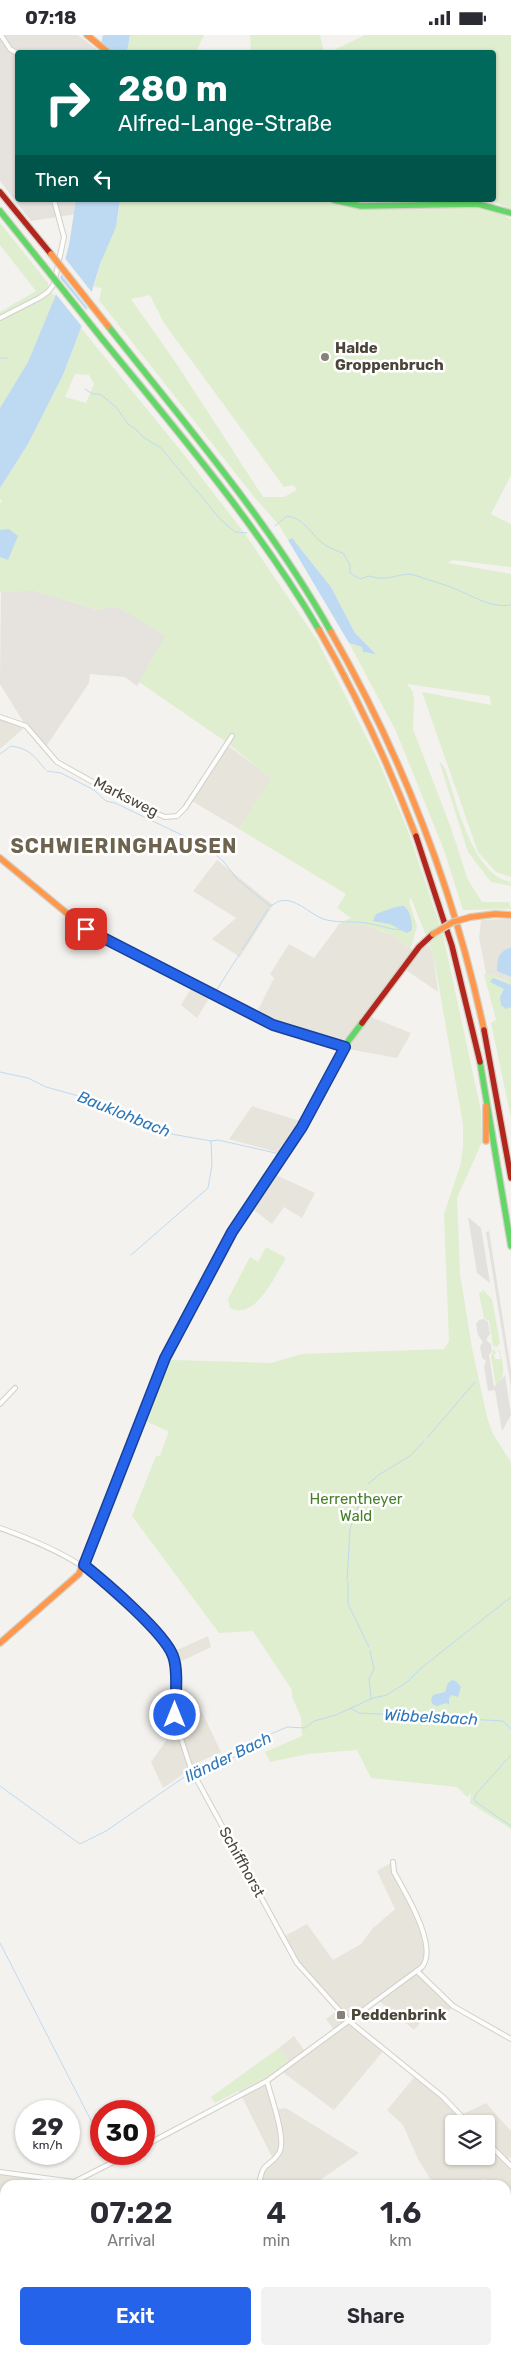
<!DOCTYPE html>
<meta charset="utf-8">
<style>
:root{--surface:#fff;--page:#f2f2f3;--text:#2b2b33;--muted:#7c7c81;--accent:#2563eb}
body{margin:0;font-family:Rubik,sans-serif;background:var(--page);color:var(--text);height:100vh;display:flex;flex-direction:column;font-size:19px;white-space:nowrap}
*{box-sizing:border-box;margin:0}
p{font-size:16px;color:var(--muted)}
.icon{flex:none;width:28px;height:28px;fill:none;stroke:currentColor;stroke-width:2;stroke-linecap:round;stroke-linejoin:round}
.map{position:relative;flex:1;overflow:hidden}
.side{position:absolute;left:0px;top:2145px;width:511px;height:175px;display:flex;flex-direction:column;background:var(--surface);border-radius:15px 15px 0 0;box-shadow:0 1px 4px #0004}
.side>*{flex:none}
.banner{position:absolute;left:15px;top:15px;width:481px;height:152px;border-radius:5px;box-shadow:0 1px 4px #0004;background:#00695c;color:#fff;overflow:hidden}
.controls{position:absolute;left:445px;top:2080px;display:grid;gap:10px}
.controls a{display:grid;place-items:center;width:50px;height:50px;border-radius:5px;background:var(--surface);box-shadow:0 1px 4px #0004;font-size:25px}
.speed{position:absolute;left:15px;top:2065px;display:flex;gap:10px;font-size:25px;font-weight:700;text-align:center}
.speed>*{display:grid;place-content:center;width:65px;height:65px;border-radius:50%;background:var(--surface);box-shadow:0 1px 4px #0004;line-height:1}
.speed small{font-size:12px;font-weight:400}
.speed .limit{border:8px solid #d22;background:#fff;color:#111}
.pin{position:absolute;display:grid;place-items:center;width:42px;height:42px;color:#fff;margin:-21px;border-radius:10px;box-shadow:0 2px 8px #0006}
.me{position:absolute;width:55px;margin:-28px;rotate:0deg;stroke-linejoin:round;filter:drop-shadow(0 0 4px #0008)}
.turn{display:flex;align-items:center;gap:18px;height:105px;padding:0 20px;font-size:22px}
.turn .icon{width:65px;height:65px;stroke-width:2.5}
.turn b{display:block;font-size:35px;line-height:42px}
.then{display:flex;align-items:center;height:48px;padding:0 20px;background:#0003;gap:10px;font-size:19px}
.eta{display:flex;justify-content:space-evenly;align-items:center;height:85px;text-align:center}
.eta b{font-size:30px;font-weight:600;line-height:35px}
.action{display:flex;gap:10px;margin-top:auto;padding:10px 20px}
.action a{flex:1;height:58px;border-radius:5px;background:var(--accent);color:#fff;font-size:20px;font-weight:600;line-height:58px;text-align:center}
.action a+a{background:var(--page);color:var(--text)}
.status{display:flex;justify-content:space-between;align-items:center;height:35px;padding:0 25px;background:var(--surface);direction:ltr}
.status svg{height:14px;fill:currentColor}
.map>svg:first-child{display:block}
</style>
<div class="status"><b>07:18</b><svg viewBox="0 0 49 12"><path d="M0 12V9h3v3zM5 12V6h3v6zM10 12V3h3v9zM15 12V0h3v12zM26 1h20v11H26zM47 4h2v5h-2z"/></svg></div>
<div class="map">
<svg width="511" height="2320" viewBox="0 0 511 2320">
<rect width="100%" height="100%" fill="#f3f2ee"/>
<g fill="#e7e4db" fill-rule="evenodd">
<path d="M 0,681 L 26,691 L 0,714 Z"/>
<path d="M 227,710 L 272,743 L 239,794 L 192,766 Z"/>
<path d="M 217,825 L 273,870 L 240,922 L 212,904 L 236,883 L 193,856 Z"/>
<path d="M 511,884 L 511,947 L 486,938 L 479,903 L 481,885 Z"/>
<path d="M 340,888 L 362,888 L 395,902 L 412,914 L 429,910 L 433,918 L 438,957 L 406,935 L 371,982 L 411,998 L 397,1023 L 348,1014 L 340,1007 L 276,988 L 257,977 L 274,943 L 270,939 L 289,909 L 314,923 Z"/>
<path d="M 192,952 L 210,962 L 197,983 L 181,970 Z"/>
<path d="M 252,1071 L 300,1086 L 280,1118 L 229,1104 Z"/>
<path d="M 274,1139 L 315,1158 L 302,1183 L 284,1172 L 272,1189 L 250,1172 Z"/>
<path d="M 208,1601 L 211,1612 L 178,1628 L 175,1616 Z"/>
<path d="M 177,1667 L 198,1669 L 221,1717 L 190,1731 L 189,1735 L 163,1753 L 151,1727 L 178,1689 Z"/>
<path d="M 391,1828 L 418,1882 L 425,1906 L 425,1922 L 422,1932 L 424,1939 L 453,1971 L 439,1987 L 427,1980 L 414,1995 L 378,1965 L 350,1985 L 384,2015 L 334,2075 L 281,2036 L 267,2046 L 274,2075 L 286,2073 L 359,2118 L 313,2150 L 259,2150 L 262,2136 L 273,2124 L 239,2056 L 268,2041 L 288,2026 L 279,2013 L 294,2001 L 304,2015 L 334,1995 L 326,1984 L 338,1975 L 297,1928 L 283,1902 L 307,1889 L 333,1925 L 361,1909 L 372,1894 L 395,1874 L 377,1836 Z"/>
<path d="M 416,2040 L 461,2080 L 486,2068 L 511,2096 L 511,2121 L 506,2126 L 511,2131 L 511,2184 L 506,2176 L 506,2150 L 489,2150 L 484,2144 L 474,2150 L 434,2150 L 418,2124 L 403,2090 L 387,2075 ZM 454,2089 L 486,2089 L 486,2121 L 454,2121 Z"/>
<path d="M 0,2137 L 41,2143 L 28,2150 L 5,2150 L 5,2163 L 3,2164 L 0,2158 Z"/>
<path d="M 506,2311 L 511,2320 L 404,2320 L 411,2315 L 506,2315 Z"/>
<path d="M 14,2315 L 106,2315 L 96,2320 L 5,2320 Z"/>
</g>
<g fill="#e6e2de">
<path d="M 0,0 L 78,0 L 100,17 L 18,18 L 18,165 L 91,165 L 90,177 L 31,186 L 0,146 Z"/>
<path d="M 1,556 L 36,556 L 97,575 L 117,571 L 166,601 L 137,651 L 125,642 L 90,639 L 89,648 L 45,713 L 26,691 L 0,649 Z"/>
</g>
<g fill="#dfeece" fill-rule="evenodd">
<path d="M 130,0 L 204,0 L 196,17 L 127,18 Z"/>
<path d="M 250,0 L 320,0 L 324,17 L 251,17 Z"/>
<path d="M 365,0 L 511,0 L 511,174 L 490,165 L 494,165 L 494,18 L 330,17 Z"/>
<path d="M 120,165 L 484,165 L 511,185 L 511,440 L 491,479 L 511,489 L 511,532 L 452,525 L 448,528 L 511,539 L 511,842 L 496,837 L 478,817 L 422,657 L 491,670 L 490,661 L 407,649 L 413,657 L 414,666 L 413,694 L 451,793 L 468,845 L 482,867 L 509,867 L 511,874 L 463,875 L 444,815 L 396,696 L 349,608 L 362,612 L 363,617 L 376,618 L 355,598 L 331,552 L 301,514 L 297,512 L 292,503 L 288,505 L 279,490 L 255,463 L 99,265 L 102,253 L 94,252 L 100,229 L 118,183 ZM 150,260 L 164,288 L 284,452 L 293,450 L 297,455 L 284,462 L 263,462 L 176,328 L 131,264 Z"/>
<path d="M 0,188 L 48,248 L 48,254 L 56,262 L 28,327 L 0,373 L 0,277 L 36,256 L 0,210 Z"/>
<path d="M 81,293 L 185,421 L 245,499 L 317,605 L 378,725 L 408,796 L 443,900 L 481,1076 L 482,1107 L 457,1163 L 460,1239 L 472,1313 L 487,1382 L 493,1399 L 511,1427 L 511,1794 L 470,1768 L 471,1758 L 467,1762 L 457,1752 L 371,1743 L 357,1715 L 308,1719 L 270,1727 L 265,1717 L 302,1701 L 301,1682 L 292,1662 L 292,1655 L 253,1596 L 219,1598 L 132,1481 L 156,1421 L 160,1421 L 168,1399 L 168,1396 L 141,1384 L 165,1323 L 173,1325 L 271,1328 L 302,1319 L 444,1314 L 449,1306 L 444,1179 L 461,1128 L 463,1111 L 463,1089 L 433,918 L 411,863 L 409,866 L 417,891 L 411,913 C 388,896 368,888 340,888 L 351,883 L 337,873 L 346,859 L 239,794 L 271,743 L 226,707 L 139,647 L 165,601 L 117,571 L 97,575 L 36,556 L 0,557 L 0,468 L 2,466 L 0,464 L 0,453 L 28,409 L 63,340 ZM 75,339 L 89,340 L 94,349 L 86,368 L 65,362 Z"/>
<path d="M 439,726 L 445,733 C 456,765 472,840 511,847 L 511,851 L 491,847 L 468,817 Z"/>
<path d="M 486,938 L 511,947 L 511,1083 L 491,988 L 496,985 L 484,939 Z"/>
<path d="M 266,1212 L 286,1223 C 275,1240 256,1286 230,1273 L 228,1264 L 250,1222 L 258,1227 Z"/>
<path d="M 483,1255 L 492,1264 L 500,1308 L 497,1312 L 493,1311 L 489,1286 L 484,1283 L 479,1259 Z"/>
<path d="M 494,1313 L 496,1319 L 494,1319 L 495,1324 L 501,1324 L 498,1314 L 500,1316 C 503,1333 507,1337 496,1352 L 491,1321 Z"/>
<path d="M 279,2013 L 288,2026 L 268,2041 L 215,2068 L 211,2062 Z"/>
</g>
<g fill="#e3e1de">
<path d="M 468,1182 L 481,1193 L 490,1248 L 477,1238 Z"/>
<path d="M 489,1196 L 511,1335 L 511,1353 L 486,1197 Z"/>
<path d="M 484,1284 L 488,1287 L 490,1299 L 487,1303 L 487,1306 L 491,1309 L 492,1316 L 489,1320 L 494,1352 L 505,1340 L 511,1380 L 502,1396 L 495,1355 L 488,1356 L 484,1332 L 486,1326 L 482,1323 L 480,1311 L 483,1307 L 478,1300 L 476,1289 L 479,1285 Z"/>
</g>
<g fill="#bedaf2">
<path d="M 103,0 L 130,0 L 127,17 L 99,18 Z"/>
<path d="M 76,165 L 120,165 L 116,192 L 100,229 L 81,293 L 63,340 L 28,409 L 0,453 L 0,373 L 28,327 L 55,262 L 69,210 Z"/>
<path d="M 9,494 L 18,501 L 8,525 L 0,522 L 0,495 Z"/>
<path d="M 292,503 L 331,552 L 355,598 L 376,619 L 363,617 L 362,612 L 349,608 L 288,505 Z"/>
<path d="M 404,871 C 411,877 412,886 412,895 L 407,898 L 390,889 L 373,886 L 376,879 C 385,876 394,871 404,871 Z"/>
<path d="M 511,912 L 511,942 L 497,936 C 497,924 498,917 511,912 Z"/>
<path d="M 493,943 L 511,950 L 511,972 L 506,974 L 501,970 L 500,962 L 504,954 L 490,947 Z"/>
<path d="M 452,1645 L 456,1646 L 461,1652 L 458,1662 L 452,1660 L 449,1663 L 449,1670 L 446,1668 L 437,1671 L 432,1669 L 431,1665 L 433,1660 L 445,1657 L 448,1648 Z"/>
</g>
<g fill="#f3f2ee">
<path d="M 64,222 L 94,260 L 89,275 L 60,238 Z"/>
<path d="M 59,242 L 89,278 L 84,294 L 54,257 Z"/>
</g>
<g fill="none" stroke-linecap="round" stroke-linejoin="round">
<g stroke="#bedaf2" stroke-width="1">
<path d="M 0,323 L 7,323"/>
<path d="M 85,354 L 93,359 L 100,359 L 116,372 L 128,389 L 137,395 L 143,402 L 161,413 L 221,485 L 235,497 L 247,498"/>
<path d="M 275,491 L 287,481 C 303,483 308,495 319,505 C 325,511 334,515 343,518 L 350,530 L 350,538 L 360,544 L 369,541 C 389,548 401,536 414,540 C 425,544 437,547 448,551 C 468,558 490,574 511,570"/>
<path d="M 0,719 L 11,711 C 30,714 33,720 45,734"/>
<path d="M 47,736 L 61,738 L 94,755 L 106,766 L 115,768 L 207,812 L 224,827 L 237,844 L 270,871 L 276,868"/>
<path d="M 277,867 C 295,859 311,882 327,885 C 339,888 353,886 366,888 C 379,890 391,895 404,895"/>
<path d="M 242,915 L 268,874"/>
<path d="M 216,956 L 239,920"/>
<path d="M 0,1037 L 28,1043 L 46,1052 L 86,1063 L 160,1097 L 211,1106 L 218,1105 L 280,1119"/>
<path d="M 131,1220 L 208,1153 L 212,1130 L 211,1106"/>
<path d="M 427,1403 L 475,1347"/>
<path d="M 368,1449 L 380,1439 L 410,1421 L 424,1406"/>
<path d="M 363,1461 L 366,1455"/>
<path d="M 347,1545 L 350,1494 L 361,1464"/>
<path d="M 348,1547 L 348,1569 L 369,1612"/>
<path d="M 370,1616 L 374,1634 L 369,1644 L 371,1663"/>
<path d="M 350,1673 L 359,1678 L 503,1686 L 511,1694"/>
<path d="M 511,1720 L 476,1759 L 474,1764 L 476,1767 L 511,1791"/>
<path d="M 194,1736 L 220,1729 L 256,1712 L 271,1699 L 287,1692 L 305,1693 L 314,1686 L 336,1680 L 373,1663 L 387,1660 L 407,1647 L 420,1634 L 511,1562"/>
<path d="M 0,1751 L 80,1809 L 106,1796 L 190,1738"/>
<path d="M 0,1908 L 101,2105"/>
<path d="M 108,2119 L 110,2121"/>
<path d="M 506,2313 L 511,2320"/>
</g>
<defs>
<g id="street">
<path d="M 1,0 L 10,14 L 18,19"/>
<path d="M 0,283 L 39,263 L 48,257 L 54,249 L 64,202 L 54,165"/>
<path d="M 0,682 L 26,691 L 57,727 L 127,766 L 165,782 L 177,781 L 185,773 L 232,701"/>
<path d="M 0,1369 L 15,1353"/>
<path d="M 0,1493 C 67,1517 98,1536 147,1589 C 158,1600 173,1612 175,1629 L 176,1688 L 191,1734 L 297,1928 L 349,1986 L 443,2062 L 469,2089"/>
<path d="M 417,1936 L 453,1971 L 511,2004"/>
<path d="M 486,2106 L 511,2131"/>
<path d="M 144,2111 L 267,2046 L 422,1932 C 439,1911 404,1856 394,1837 L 393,1827"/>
<path d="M 0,2137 L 74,2147 L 129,2119"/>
<path d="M 259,2150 C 263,2124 269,2134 279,2118 C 287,2105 271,2062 267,2046"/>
<path d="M 5,2320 L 14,2315"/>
</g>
<g id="fast">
<path d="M 334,165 L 361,171 L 478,169 L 511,178"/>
<path d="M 0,176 L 44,231"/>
<path d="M 108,291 C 186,390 269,486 331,597"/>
<path d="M 103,305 C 179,398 258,491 319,595"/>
<path d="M 480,1027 L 511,1211"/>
<path d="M 135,1398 L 165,1323 L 232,1197 L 302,1092 L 349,1005 L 362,988"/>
</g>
<g id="slow">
<path d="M 87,0 L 109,18"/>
<path d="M 319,595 C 357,661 389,730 416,801"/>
<path d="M 331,597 C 402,721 454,855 484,995"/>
<path d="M 0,823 L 86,894 L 273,990 L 345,1012"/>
<path d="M 471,882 L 495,879 L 511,880"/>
<path d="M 486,1071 L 486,1106"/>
<path d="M 0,1608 L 79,1539 L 135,1398"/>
</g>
<g id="jam">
<path d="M 0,157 L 51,219"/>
<path d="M 416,801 L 452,911 L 480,1027"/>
<path d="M 362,988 L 419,912 L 433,899"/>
<path d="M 484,995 L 511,1143"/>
</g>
</defs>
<use href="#street" stroke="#d1d0cb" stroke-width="6"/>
<use href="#fast" stroke="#d3d0c5" stroke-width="8"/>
<use href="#slow" stroke="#d3d0c5" stroke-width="8"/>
<use href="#jam" stroke="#d3d0c5" stroke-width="8"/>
<use href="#street" stroke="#fdfdfc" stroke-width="4"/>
<use href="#fast" stroke="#63d668" stroke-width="5.5"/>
<use href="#slow" stroke="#ff974d" stroke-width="5.5"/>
<use href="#jam" stroke="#b3261e" stroke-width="5.5"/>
<defs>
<path id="fast-bridge" d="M 44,231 L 103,305"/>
<g id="slow-bridge">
<path d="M 51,219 L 108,291"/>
<path d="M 433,899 L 453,887 L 471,882"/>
</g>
</defs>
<use href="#fast-bridge" stroke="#d3d0c5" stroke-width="8" stroke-linecap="butt"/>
<use href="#slow-bridge" stroke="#d3d0c5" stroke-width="8" stroke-linecap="butt"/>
<use href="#fast-bridge" stroke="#63d668" stroke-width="5.5"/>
<use href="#slow-bridge" stroke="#ff974d" stroke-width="5.5"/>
</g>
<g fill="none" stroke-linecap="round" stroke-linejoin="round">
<defs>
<path id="route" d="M 86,894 L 273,990 L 345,1012 L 302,1092 L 232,1197 L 165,1323 L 84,1530 C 105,1547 165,1598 173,1621 C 179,1636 175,1664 175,1680"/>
</defs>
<use href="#route" stroke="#184099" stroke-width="12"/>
<use href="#route" stroke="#2563eb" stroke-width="9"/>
</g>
<g fill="#868278" stroke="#fff" stroke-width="2">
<circle cx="325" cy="322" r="5"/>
<rect x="336" y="1975" width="10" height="10" rx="2.5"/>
</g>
<g text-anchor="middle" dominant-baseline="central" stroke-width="5" stroke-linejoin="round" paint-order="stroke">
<g font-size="15" font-weight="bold" fill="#4b4539" stroke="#fff" text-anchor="start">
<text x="335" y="313">Halde<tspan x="335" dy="17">Groppenbruch</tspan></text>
<text x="351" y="1980">Peddenbrink</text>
</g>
<g font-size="15" fill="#4b4539" stroke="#fff">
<text transform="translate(126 762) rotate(27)">Marksweg</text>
<text transform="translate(242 1827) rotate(61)">Schiffhorst</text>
</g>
<g font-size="15" fill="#457f29" stroke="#fff">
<text x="356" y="1464">Herrentheyer<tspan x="356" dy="17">Wald</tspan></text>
</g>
<g font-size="16" font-style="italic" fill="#2d77bb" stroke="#fff">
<text transform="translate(124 1079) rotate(22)">Bauklohbach</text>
<text transform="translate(431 1682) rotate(3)">Wibbelsbach</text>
<text transform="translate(228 1722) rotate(-26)">Iländer Bach</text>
</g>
<g font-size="20" font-weight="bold" letter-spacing="1" fill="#6e634f" stroke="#fff">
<text x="124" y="811">SCHWIERINGHAUSEN</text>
</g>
</g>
</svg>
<div class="controls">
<a><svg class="icon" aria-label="layers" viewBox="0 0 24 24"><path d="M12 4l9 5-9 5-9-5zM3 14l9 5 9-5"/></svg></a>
</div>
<div class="speed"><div>29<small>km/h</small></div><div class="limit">30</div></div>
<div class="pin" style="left:86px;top:894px;background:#d93025"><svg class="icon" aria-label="arrive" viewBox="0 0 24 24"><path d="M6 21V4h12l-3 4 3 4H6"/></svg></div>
<svg class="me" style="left:175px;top:1680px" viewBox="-20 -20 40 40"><circle r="17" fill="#2563eb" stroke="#fff" stroke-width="3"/><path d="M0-11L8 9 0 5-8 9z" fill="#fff"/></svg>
<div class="banner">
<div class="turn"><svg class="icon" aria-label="right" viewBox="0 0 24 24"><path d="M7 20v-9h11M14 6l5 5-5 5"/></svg><div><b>280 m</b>Alfred-Lange-Straße</div></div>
<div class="then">Then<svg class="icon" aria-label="left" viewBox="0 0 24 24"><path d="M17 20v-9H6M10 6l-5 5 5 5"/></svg></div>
</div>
<section class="side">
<div class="eta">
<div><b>07:22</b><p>Arrival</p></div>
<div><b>4</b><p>min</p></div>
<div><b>1.6</b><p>km</p></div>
</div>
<div class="action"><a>Exit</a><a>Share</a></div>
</section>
</div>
